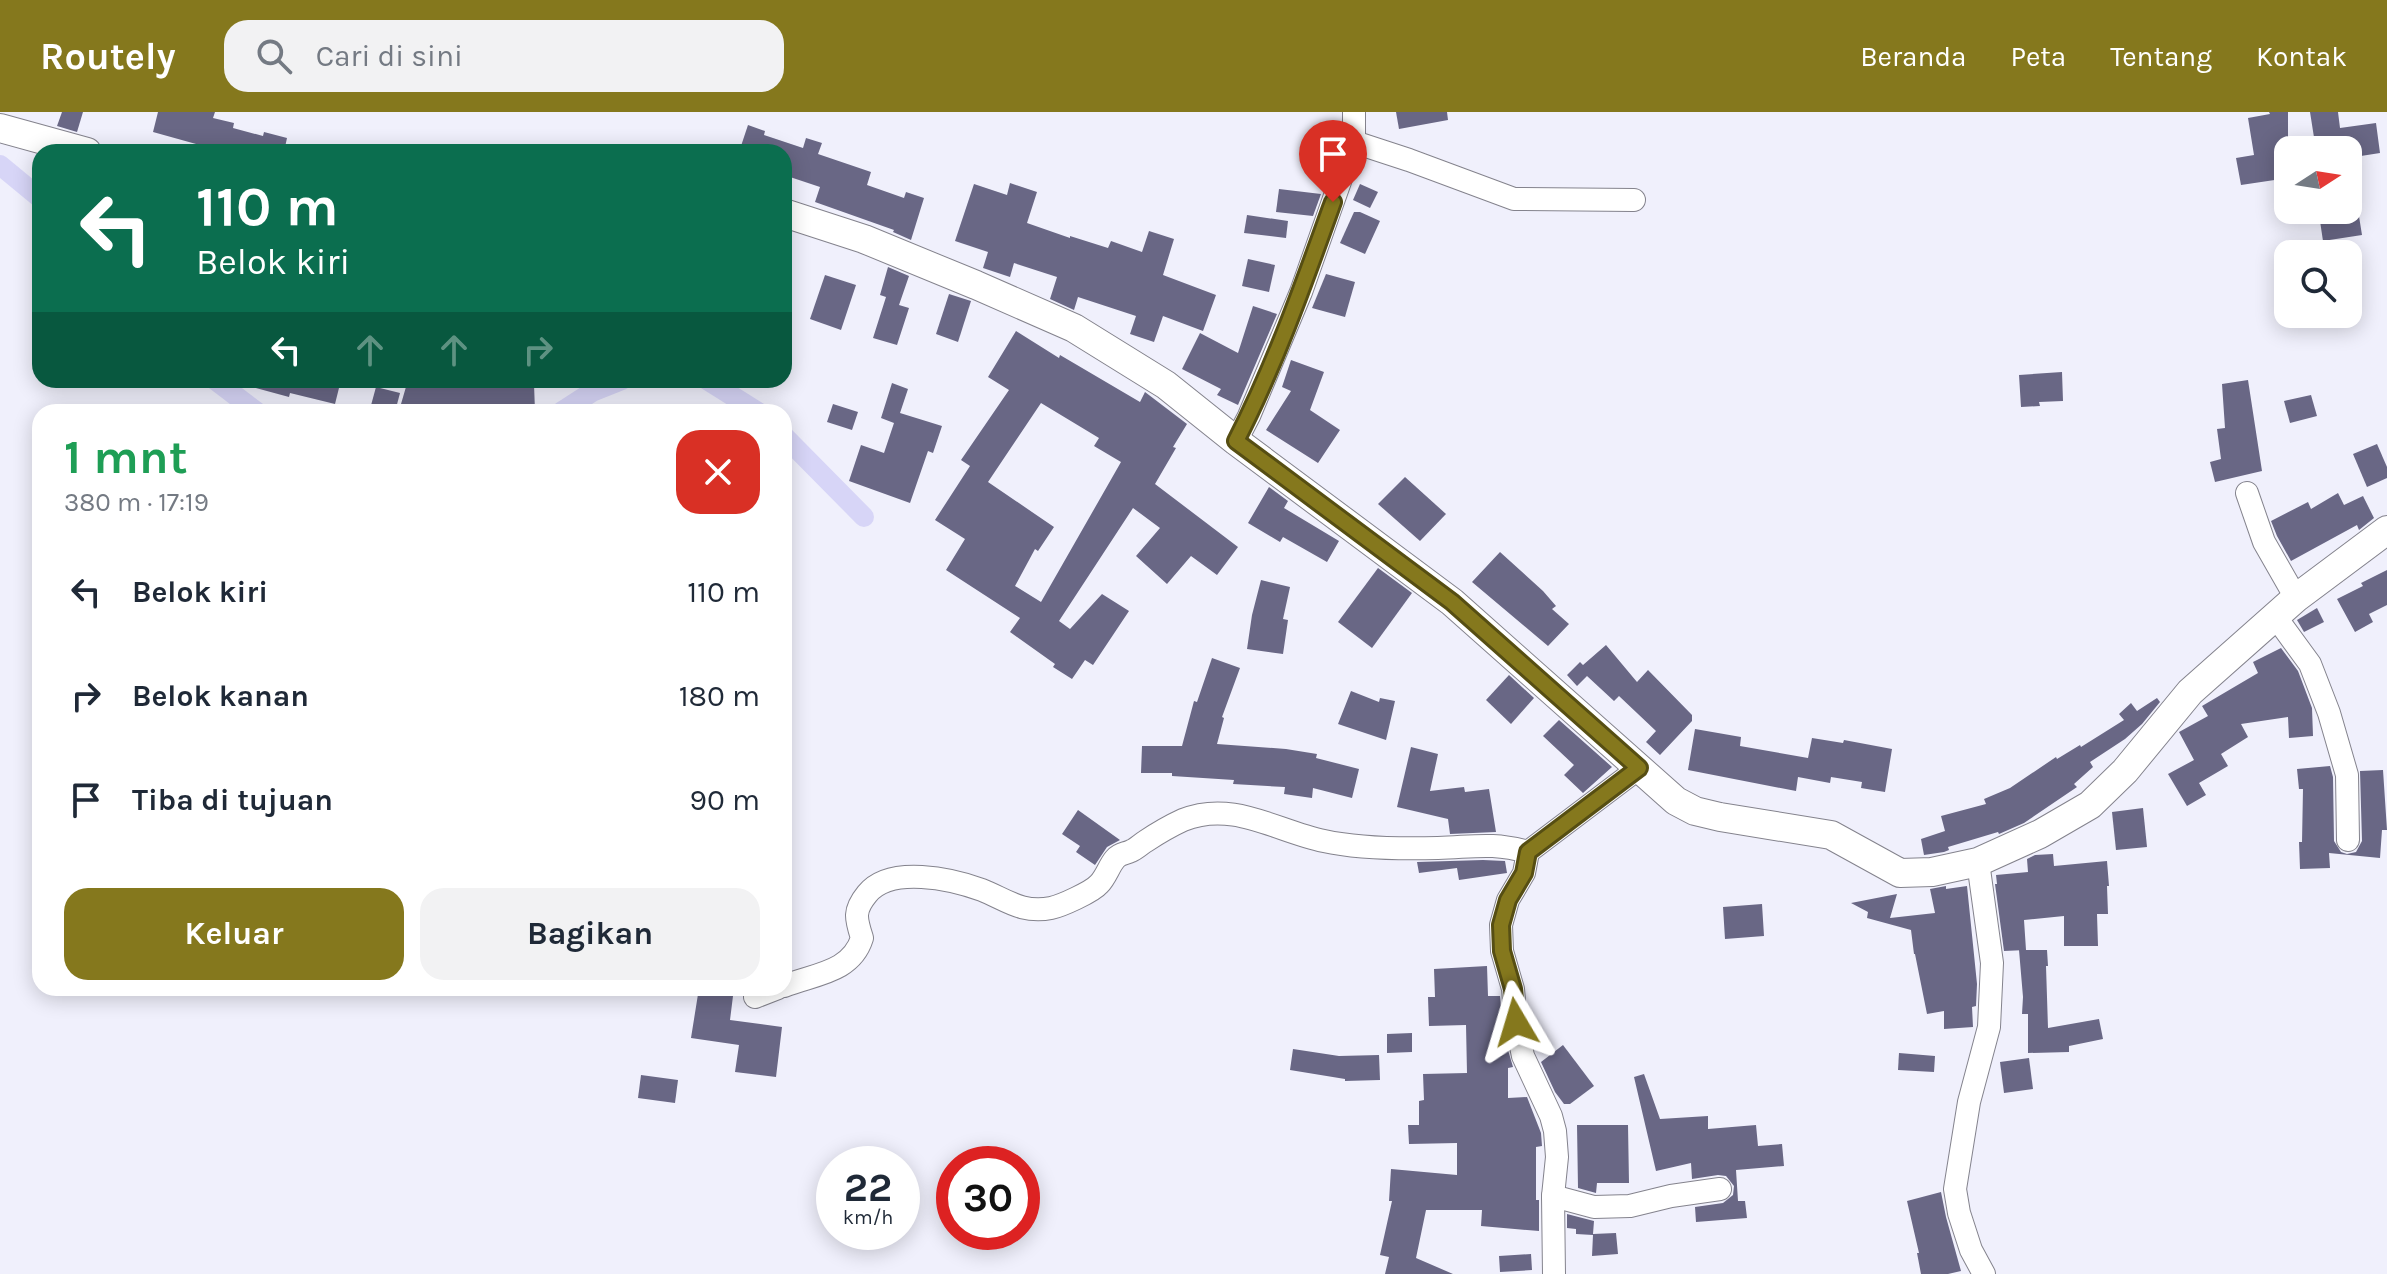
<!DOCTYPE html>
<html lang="id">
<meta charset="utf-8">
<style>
:root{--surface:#fff;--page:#f2f2f3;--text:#1f2937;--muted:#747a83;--accent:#85781d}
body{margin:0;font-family:Karla,sans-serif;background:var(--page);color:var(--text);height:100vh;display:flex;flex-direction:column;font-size:30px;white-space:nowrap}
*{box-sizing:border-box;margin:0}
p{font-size:26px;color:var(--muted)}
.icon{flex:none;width:44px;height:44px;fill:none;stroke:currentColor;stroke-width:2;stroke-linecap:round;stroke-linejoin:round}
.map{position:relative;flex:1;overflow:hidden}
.details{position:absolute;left:32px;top:292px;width:760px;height:592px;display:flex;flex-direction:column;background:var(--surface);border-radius:24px;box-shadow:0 4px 20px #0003}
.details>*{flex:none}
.top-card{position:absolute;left:32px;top:32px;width:760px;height:244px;border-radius:24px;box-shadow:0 4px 20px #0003;background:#0b6e4f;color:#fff;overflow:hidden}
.needle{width:52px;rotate:78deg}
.tools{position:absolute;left:2274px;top:24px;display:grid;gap:16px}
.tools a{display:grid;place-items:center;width:88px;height:88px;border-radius:16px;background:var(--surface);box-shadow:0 4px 20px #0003;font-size:40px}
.speed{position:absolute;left:816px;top:1034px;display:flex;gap:16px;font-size:40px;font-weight:700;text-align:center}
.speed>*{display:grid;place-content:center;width:104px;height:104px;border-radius:50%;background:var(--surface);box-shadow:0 4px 20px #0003;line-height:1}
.speed small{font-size:20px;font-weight:400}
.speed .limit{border:12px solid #d22;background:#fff;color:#111}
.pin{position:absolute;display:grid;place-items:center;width:68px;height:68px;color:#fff;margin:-82px -34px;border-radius:50% 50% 50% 0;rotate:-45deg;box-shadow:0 0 8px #0007}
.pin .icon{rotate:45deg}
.me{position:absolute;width:88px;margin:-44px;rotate:353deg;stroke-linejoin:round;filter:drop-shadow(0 0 6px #0008)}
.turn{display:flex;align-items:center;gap:28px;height:168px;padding:0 32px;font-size:36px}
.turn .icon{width:104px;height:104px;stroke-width:2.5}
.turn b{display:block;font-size:56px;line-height:68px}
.lanes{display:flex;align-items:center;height:76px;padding:0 32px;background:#0003;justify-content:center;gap:40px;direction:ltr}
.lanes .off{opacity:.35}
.round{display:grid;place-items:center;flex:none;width:84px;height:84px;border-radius:24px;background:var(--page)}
.head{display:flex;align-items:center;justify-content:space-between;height:136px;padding:0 32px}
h1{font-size:48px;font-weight:700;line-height:60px;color:#1e9e55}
.cta{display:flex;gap:16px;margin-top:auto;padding:16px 32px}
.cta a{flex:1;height:92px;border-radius:24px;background:var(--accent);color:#fff;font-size:32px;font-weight:700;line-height:92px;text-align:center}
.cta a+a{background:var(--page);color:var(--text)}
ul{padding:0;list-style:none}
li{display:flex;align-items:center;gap:24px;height:104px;padding:0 32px}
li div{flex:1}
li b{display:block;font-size:30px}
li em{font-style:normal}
header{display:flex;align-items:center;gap:48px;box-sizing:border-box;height:112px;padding:0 40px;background:var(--accent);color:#fff}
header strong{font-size:38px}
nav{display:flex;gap:44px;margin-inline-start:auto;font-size:28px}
.search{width:560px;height:72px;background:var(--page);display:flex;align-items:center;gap:20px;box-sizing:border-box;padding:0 28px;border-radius:24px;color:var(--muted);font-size:30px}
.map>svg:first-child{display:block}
</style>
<header>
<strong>Routely</strong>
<div class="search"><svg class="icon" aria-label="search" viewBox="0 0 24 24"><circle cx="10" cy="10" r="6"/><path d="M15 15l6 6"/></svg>Cari di sini</div>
<nav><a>Beranda</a><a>Peta</a><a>Tentang</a><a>Kontak</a></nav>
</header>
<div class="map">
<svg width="2387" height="1162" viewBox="0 0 2387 1162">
<rect width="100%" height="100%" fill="#f0f0fc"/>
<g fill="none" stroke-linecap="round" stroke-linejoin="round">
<g stroke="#d7d5f7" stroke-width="20">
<path d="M 0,53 L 40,86"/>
<path d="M 215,268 L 257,300"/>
<path d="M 707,268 L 758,300"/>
<path d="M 561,300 L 592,280 L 622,268"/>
<path d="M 784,324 L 864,405"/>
</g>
</g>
<g fill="#696785" fill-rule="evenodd">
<path d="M 62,0 L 83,0 L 77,20 L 57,14 Z"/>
<path d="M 158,0 L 215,0 L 213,6 L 234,11 L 233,16 L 263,24 L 264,20 L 287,26 L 284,40 L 213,40 L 214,37 L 153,20 Z"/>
<path d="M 1396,0 L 1447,0 L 1448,8 L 1399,17 Z"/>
<path d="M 2269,0 L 2288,0 L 2288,66 L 2241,73 L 2236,46 L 2254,43 L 2248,6 L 2270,2 Z"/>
<path d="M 2310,0 L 2338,0 L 2340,16 L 2376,11 L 2380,41 L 2348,46 L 2348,38 L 2316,38 Z"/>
<path d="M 748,13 L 765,19 L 764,23 L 803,36 L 806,26 L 822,31 L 818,42 L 871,60 L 867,73 L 904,86 L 906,80 L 924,86 L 911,128 L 893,120 L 894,118 L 815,90 L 820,75 L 784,63 L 784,40 L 739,40 Z"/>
<path d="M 1010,71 L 1037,80 L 1027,111 L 1070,126 L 1070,124 L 1108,136 L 1111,129 L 1142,140 L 1149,119 L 1174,127 L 1163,163 L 1216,183 L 1203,219 L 1163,204 L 1154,230 L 1130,222 L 1136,204 L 1078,185 L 1074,198 L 1050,187 L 1057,165 L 1014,151 L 1010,165 L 983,156 L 988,140 L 955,129 L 974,72 L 1007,83 Z"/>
<path d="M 1360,72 L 1378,80 L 1370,96 L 1353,88 Z"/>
<path d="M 1279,77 L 1321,82 L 1313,104 L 1276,100 Z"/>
<path d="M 2330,98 L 2358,98 L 2362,123 L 2323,129 L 2320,109 L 2332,107 Z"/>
<path d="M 1354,100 L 1360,100 L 1380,109 L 1365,142 L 1340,131 Z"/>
<path d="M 1247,103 L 1288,109 L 1286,126 L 1244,121 Z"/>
<path d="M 1248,147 L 1275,153 L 1269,180 L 1242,174 Z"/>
<path d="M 888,155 L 909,164 L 899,193 L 909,196 L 897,233 L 873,226 L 886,185 L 880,183 Z"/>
<path d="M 1326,162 L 1355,170 L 1345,205 L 1312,196 Z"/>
<path d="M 825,163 L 856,173 L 841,218 L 810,207 Z"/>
<path d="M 949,182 L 971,189 L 958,230 L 936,222 Z"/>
<path d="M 1253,194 L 1277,202 L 1238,293 L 1217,283 L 1221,277 L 1182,257 L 1200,221 L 1238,241 Z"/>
<path d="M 1016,219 L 1059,246 L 1060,243 L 1140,290 L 1145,280 L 1187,312 L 1173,335 L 1176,336 L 1155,372 L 1238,435 L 1217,463 L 1191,444 L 1167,472 L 1136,444 L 1160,416 L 1133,396 L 1059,509 L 1070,517 L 1102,482 L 1129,499 L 1093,553 L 1085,548 L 1072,567 L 1053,555 L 1055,552 L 1010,520 L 1020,506 L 946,458 L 965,427 L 935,408 L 970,354 L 961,348 L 1009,278 L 988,265 ZM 1041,291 L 1099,326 L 1094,334 L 1121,350 L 1041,490 L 1015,474 L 1035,437 L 1038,439 L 1054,415 L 988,370 Z"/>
<path d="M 1291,248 L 1324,260 L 1310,298 L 1340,318 L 1318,351 L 1266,318 L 1291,279 L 1282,275 Z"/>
<path d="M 2062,260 L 2063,289 L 2039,290 L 2040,294 L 2021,295 L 2019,263 Z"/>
<path d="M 246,268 L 341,268 L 335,292 L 290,281 L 289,285 L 245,273 Z"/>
<path d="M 408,268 L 483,268 L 482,274 L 534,272 L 535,299 L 430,300 L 401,292 Z"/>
<path d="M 2248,268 L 2262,359 L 2215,370 L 2210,350 L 2221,347 L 2217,317 L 2225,316 L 2222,272 Z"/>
<path d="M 892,271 L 908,277 L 900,301 L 942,314 L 933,341 L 928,339 L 910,391 L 849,369 L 861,333 L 884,341 L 894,311 L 881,306 Z"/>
<path d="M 376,275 L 400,281 L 395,300 L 370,297 Z"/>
<path d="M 2311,283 L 2317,304 L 2290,311 L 2284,289 Z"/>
<path d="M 833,292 L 858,300 L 852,318 L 827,310 Z"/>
<path d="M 2377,332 L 2387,355 L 2387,366 L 2367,375 L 2353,342 Z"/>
<path d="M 1405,365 L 1446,402 L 1420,429 L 1378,392 Z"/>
<path d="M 1269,375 L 1288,389 L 1284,396 L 1339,429 L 1327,450 L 1283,425 L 1280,430 L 1248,411 Z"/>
<path d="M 2338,381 L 2344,393 L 2363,384 L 2374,406 L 2359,418 L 2357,413 L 2291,449 L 2277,424 L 2271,409 L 2308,390 L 2311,397 Z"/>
<path d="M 1500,440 L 1543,479 L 1556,494 L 1552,497 L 1569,512 L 1548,534 L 1472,470 Z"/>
<path d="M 1378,456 L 1412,481 L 1372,536 L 1338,510 Z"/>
<path d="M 2387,458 L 2387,493 L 2369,502 L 2373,510 L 2355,520 L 2337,487 L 2363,474 L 2361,471 Z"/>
<path d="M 1261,468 L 1290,475 L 1283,507 L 1288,508 L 1283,542 L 1247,537 L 1252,503 Z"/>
<path d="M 2317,496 L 2324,510 L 2304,520 L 2297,508 Z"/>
<path d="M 1606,533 L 1637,570 L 1648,558 L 1692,603 L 1692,609 L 1660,643 L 1646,630 L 1656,619 L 1619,584 L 1614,589 L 1587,564 L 1577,574 L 1567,563 L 1580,550 L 1583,553 Z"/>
<path d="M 2281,536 L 2298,559 L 2312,596 L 2313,624 L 2289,626 L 2288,605 L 2241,612 L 2248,625 L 2221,642 L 2228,654 L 2199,671 L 2206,683 L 2187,694 L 2168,662 L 2194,648 L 2179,620 L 2208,604 L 2202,594 L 2258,561 L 2253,550 Z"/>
<path d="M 1212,546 L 1240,556 L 1222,605 L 1224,606 L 1217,632 L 1286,637 L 1317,642 L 1316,646 L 1359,657 L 1352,686 L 1313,676 L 1312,686 L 1284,682 L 1285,675 L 1233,672 L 1234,668 L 1172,664 L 1172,661 L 1141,661 L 1142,634 L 1182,634 L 1194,589 L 1197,590 Z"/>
<path d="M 1509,563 L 1534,586 L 1511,612 L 1486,588 Z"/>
<path d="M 1351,579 L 1379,590 L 1380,586 L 1395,589 L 1386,628 L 1338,612 Z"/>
<path d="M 2157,586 L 2160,590 L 2142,612 L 2125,627 L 2090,650 L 2093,655 L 2074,672 L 2077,675 L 2024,711 L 1999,722 L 1998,720 L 1948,735 L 1949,738 L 1944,740 L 1924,743 L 1921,727 L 1945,719 L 1941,704 L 1986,692 L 1984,687 L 2010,676 L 2056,645 L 2057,647 L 2080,633 L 2081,635 L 2124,608 L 2119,602 L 2131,591 L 2137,599 Z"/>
<path d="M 1559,608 L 1612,655 L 1583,681 L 1564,663 L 1574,653 L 1543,624 Z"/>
<path d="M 1695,617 L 1741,625 L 1740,634 L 1808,646 L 1812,626 L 1843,631 L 1844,628 L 1892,637 L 1885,680 L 1861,676 L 1862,670 L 1831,665 L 1830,671 L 1798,665 L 1796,679 L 1688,658 Z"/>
<path d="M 1411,635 L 1438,642 L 1430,679 L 1464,675 L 1465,680 L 1489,677 L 1496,720 L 1450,722 L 1448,707 L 1397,695 Z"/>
<path d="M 2330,654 L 2333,665 L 2334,729 L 2341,740 L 2347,742 L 2356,740 L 2362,729 L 2360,659 L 2383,658 L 2387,718 L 2382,718 L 2380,746 L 2329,741 L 2330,756 L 2300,757 L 2299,730 L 2302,730 L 2303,677 L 2299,677 L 2297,657 Z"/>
<path d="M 2143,696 L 2147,735 L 2116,738 L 2112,700 Z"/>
<path d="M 1078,698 L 1120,728 L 1107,735 L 1095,753 L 1076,740 L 1080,734 L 1062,722 Z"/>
<path d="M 2053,742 L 2054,754 L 2107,749 L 2109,774 L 2107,774 L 2108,802 L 2097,802 L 2098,834 L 2064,834 L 2064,804 L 2024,808 L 2026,838 L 2004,839 L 1995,772 L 1997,772 L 1996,763 L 2028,760 L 2027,747 L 2035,743 Z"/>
<path d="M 1483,748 L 1505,749 L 1507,761 L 1459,768 L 1457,756 L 1419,761 L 1417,750 Z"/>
<path d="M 1946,774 L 1946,777 L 1967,774 L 1977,872 L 1976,894 L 1972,895 L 1973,915 L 1944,917 L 1944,899 L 1927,902 L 1915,842 L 1914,842 L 1911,818 L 1867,806 L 1868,800 L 1851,791 L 1897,782 L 1890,806 L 1935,801 L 1930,777 Z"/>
<path d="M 1762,792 L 1764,824 L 1725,827 L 1723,795 Z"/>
<path d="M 2019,838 L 2047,838 L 2048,854 L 2046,854 L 2048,916 L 2099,907 L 2103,927 L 2069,934 L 2069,940 L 2028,941 L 2028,902 L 2022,902 L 2023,885 Z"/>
<path d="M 1487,854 L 1488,884 L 1500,884 L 1505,938 L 1508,938 L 1513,955 L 1508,956 L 1508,986 L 1527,985 L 1541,1021 L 1542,1034 L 1536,1035 L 1536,1088 L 1539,1088 L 1539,1119 L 1481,1114 L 1482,1098 L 1426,1098 L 1416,1146 L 1453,1162 L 1385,1162 L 1389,1145 L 1380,1143 L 1392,1089 L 1389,1089 L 1391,1057 L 1457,1063 L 1457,1031 L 1409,1032 L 1408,1013 L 1419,1013 L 1419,989 L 1424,988 L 1423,962 L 1467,961 L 1466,913 L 1429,914 L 1428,885 L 1435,885 L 1434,857 Z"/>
<path d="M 699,876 L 734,876 L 730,908 L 782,915 L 776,965 L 735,960 L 739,933 L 691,926 Z"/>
<path d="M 1412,921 L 1412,940 L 1387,941 L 1387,922 Z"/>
<path d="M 1563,933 L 1594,974 L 1570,992 L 1564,992 L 1555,980 L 1541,950 Z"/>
<path d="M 1293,937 L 1339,944 L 1379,943 L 1380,968 L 1345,969 L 1345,967 L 1290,958 Z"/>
<path d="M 1899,941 L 1935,944 L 1934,960 L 1898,958 Z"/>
<path d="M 2029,946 L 2033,977 L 2004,981 L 2000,950 Z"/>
<path d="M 1644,962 L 1660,1007 L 1708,1004 L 1708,1017 L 1756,1013 L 1758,1034 L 1782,1032 L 1784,1054 L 1736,1058 L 1738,1089 L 1745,1089 L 1747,1106 L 1696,1110 L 1695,1095 L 1723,1091 L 1733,1083 L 1734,1074 L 1726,1064 L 1718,1063 L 1692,1067 L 1691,1051 L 1656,1059 L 1634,965 Z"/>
<path d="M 641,963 L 678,968 L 675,991 L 638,986 Z"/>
<path d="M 1577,1013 L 1628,1013 L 1629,1071 L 1597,1071 L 1596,1081 L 1578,1076 Z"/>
<path d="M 1941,1080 L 1946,1105 L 1961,1159 L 1948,1162 L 1921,1162 L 1917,1141 L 1919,1141 L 1907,1089 Z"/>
<path d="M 1567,1102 L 1594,1109 L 1593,1122 L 1616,1121 L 1618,1142 L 1592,1144 L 1593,1123 L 1576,1122 L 1576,1117 L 1567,1116 Z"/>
<path d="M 1531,1142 L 1532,1158 L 1500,1160 L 1499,1144 Z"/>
</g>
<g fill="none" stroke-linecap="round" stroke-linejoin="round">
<defs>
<g id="minor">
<path d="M 1354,30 L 1409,48 L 1514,87 L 1634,88"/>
<path d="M 1236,329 L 1249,304 L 1301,180 L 1354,30 L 1354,0"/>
<path d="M 2247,381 L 2264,430 L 2296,486"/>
<path d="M 2275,504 L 2310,552 L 2329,601 L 2347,663 L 2348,728"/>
<path d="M 1978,750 L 1992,851 L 1989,915 L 1969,990 L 1955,1077 L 1959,1101 L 1971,1138 L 1984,1162"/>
<path d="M 784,874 C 814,862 851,861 862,826 C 856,807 853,799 867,782 C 890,753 952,767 982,778 C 1005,787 1022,802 1051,796 C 1061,794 1092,780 1099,772 C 1106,765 1109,754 1115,747 C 1120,741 1125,742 1131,739 C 1136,737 1141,732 1146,729 C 1158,721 1170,714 1183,708 C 1233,688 1276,719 1324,729 C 1360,737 1401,737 1438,736 C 1474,735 1492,730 1528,740"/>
<path d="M 755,885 L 778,876"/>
<path d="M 1553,1084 L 1594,1095 L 1630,1094 L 1671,1084 L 1720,1077"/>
<path d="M 1554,1162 L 1553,1084 L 1557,1045 L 1555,1019 L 1551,1004 L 1523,944 L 1516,910 L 1513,877 L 1502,839 L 1501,813 L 1508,788 L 1524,761 L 1528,740 L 1639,656"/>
</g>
<g id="major">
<path d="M 0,16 L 87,40"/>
<path d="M 784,101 L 864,127 L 976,173 L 1074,216 L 1166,273 L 1236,329 L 1452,490 L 1676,689 L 1695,699 L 1720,705 L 1831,723 L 1900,761 L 1932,760 L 1978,750 L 2040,722 L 2090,693 L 2125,659 L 2190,580 L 2296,486 L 2387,418"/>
</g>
</defs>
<use href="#minor" stroke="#84838d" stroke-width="24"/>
<use href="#major" stroke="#84838d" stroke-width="30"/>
<use href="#minor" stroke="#fff" stroke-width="22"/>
<use href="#major" stroke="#fff" stroke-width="28"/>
</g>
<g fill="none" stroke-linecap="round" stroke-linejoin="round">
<defs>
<path id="route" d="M 1333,90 C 1304,171 1275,253 1236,329 L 1452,490 L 1639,656 L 1528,740 L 1524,761 L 1508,788 L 1501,813 L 1502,839 L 1513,877 L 1516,910"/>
</defs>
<use href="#route" stroke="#564e13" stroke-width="20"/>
<use href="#route" stroke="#85781d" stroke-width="14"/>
</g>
</svg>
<div class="tools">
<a><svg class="needle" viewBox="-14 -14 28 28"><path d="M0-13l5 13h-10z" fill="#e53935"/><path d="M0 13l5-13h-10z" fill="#747a83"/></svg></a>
<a><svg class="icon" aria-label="search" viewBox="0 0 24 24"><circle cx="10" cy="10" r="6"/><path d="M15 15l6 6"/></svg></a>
</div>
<div class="speed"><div>22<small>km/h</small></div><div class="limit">30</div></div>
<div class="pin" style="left:1333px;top:90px;background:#d93025"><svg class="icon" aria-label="arrive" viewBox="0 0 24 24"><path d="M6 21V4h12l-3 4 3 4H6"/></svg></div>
<svg class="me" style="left:1516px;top:910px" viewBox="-20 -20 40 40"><path d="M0-17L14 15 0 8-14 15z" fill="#85781d" stroke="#fff" stroke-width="4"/></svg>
<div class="top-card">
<div class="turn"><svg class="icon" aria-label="left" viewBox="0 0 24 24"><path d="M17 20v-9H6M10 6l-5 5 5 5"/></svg><div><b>110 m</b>Belok kiri</div></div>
<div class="lanes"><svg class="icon" aria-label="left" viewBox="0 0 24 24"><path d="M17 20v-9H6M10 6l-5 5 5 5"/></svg><svg class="icon off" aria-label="ahead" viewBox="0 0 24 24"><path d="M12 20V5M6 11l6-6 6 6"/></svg><svg class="icon off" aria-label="ahead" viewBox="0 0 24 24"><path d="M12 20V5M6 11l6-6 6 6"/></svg><svg class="icon off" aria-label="right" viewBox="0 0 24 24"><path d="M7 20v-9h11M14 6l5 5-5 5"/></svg></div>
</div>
<section class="details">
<div class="head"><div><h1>1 mnt</h1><p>380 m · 17:19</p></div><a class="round" style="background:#d93025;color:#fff"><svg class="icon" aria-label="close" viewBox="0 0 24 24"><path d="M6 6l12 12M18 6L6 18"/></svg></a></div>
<ul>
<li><svg class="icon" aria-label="left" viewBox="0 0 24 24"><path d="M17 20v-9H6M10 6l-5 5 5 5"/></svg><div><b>Belok kiri</b></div><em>110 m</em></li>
<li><svg class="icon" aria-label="right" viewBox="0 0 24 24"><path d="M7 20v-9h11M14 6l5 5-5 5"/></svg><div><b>Belok kanan</b></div><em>180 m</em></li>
<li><svg class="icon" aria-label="arrive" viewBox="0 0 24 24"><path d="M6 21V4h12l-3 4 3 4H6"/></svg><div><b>Tiba di tujuan</b></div><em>90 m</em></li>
</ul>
<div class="cta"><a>Keluar</a><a>Bagikan</a></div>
</section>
</div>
